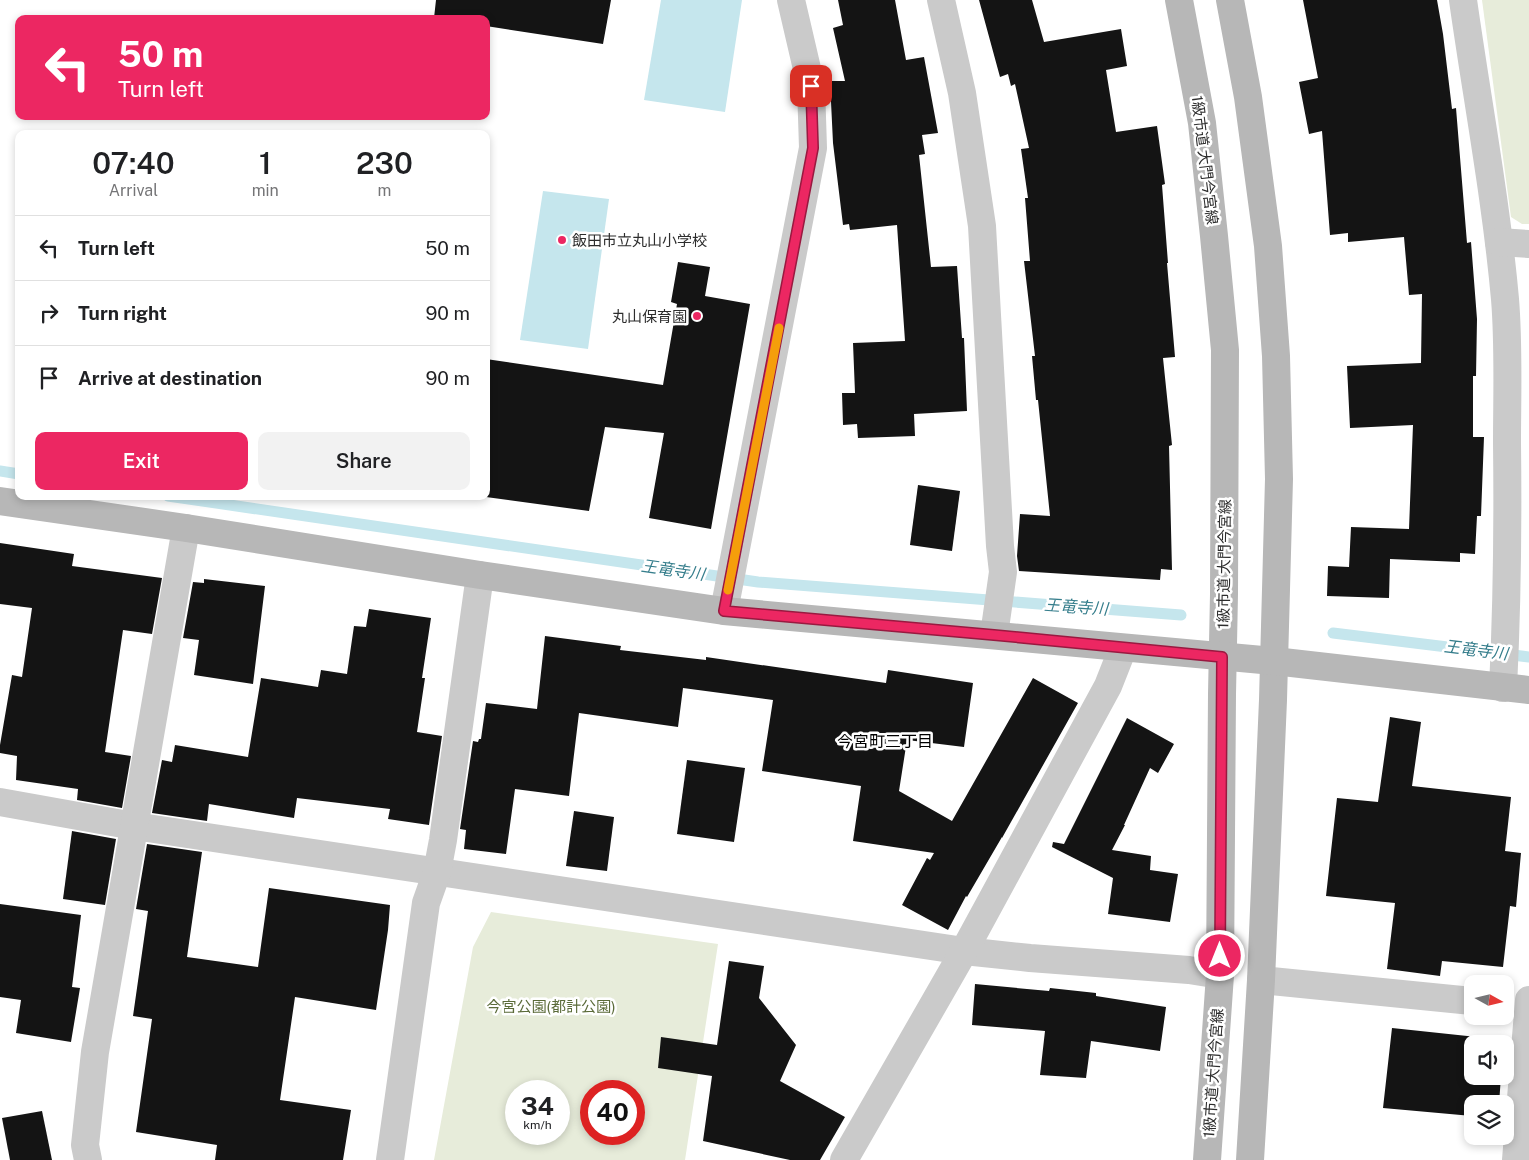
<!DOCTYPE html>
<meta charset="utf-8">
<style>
:root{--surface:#fff;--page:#f2f2f2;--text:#202124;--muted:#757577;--line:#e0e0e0;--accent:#ec2762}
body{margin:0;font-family:"Public Sans","Noto Sans JP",sans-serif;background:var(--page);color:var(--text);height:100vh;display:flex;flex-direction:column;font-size:19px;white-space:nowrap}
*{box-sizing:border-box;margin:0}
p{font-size:16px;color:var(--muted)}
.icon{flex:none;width:28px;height:28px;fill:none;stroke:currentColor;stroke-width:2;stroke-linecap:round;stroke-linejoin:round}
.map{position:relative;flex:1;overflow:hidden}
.drawer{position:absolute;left:15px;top:130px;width:475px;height:370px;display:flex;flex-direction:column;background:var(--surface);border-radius:10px;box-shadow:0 2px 8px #0003}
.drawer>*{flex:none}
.banner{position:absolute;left:15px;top:15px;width:475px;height:105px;border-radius:10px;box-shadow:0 2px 8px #0003;background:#ec2762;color:#fff;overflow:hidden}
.needle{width:32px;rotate:98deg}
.buttons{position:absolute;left:1464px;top:975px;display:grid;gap:10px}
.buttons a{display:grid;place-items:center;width:50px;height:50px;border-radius:10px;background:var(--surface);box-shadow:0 2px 8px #0003;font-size:25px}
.speed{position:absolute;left:505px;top:1080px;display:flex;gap:10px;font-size:25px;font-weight:700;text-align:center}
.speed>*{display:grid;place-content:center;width:65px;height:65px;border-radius:50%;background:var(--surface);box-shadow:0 2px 8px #0003;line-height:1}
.speed small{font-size:12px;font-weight:400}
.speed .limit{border:8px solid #d22;background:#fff;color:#111}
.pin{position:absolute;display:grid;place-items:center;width:42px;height:42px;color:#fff;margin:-21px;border-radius:10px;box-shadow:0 2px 8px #0006}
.me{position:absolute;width:55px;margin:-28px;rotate:0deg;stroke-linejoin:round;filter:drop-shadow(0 0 4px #0008)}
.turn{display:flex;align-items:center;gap:18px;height:105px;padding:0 20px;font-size:22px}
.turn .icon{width:65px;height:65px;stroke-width:2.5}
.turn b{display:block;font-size:35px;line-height:42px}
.eta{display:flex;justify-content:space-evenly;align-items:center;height:85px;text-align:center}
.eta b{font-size:30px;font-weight:600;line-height:35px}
.primary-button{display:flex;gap:10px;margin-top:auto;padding:10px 20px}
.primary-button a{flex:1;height:58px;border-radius:10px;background:var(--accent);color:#fff;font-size:20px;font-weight:600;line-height:58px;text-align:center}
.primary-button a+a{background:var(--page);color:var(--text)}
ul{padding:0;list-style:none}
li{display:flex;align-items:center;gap:15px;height:65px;padding:0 20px;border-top:1px solid var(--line)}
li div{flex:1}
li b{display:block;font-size:19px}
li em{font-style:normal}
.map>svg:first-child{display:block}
</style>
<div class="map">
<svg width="1529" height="1160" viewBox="0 0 1529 1160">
<rect width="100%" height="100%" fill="#fff"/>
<g fill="#e7ecda" fill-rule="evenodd">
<path d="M 1482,0 L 1529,0 L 1529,224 L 1522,224 L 1511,217 Z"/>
<path d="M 491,912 L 718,944 L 685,1160 L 434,1160 L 473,947 ZM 516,1091 L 559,1091 L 559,1134 L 516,1134 ZM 591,1091 L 634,1091 L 634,1134 L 591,1134 Z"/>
</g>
<g fill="#c5e6ed">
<path d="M 661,0 L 742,0 L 725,112 L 644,100 Z"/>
<path d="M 543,191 L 609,199 L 588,349 L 520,340 Z"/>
</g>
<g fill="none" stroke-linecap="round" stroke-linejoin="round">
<g stroke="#c5e6ed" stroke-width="11">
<path d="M 0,471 L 19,474"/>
<path d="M 168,496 L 758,582 L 1181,615"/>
<path d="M 1333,633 L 1529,657"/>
</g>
</g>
<g fill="#141414">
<path d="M 436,0 L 611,0 L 603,44 L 486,26 L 486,19 L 434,18 Z"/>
<path d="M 838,0 L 895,0 L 906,60 L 924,57 L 938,133 L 922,135 L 925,154 L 919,155 L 931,267 L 957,266 L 962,338 L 964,338 L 967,411 L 914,414 L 915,436 L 858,438 L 857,424 L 843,425 L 842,393 L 855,393 L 853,343 L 905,341 L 897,225 L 850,230 L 849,224 L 843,225 L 833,143 L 830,81 L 845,81 L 833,28 L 843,25 Z"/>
<path d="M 979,0 L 1032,0 L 1044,42 L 1121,29 L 1127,66 L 1106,70 L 1116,132 L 1157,126 L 1165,184 L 1162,185 L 1168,263 L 1167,263 L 1175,357 L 1163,358 L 1172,445 L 1169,446 L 1172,570 L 1161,569 L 1160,580 L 1019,571 L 1017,556 L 1020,514 L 1050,516 L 1038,400 L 1036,400 L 1032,356 L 1035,356 L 1024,261 L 1030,261 L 1025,198 L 1028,198 L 1021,149 L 1029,148 L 1015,84 L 1011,86 L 1008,74 L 1000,77 Z"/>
<path d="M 1303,0 L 1437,0 L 1443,34 L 1452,109 L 1456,108 L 1467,243 L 1471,242 L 1477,319 L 1476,376 L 1473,376 L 1473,437 L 1484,437 L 1481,516 L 1477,516 L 1475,554 L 1460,553 L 1460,562 L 1390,559 L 1389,598 L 1327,596 L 1328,566 L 1349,567 L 1351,527 L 1409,529 L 1413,425 L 1350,428 L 1347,366 L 1421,363 L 1422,294 L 1409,295 L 1404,237 L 1348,242 L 1348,233 L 1330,235 L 1322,131 L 1309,134 L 1299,82 L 1318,78 Z"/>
<path d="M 678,262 L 710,267 L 705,296 L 750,304 L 711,529 L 649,518 L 664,433 L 605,427 L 589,511 L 486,497 L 486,359 L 663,385 L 677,304 L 671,302 Z"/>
<path d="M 918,485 L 960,491 L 952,551 L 910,545 Z"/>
<path d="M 0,543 L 74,554 L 72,566 L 162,578 L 152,634 L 123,630 L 105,752 L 131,756 L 122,808 L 77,800 L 78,789 L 16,780 L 17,756 L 0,753 L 0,745 L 12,675 L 22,677 L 32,608 L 0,604 Z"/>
<path d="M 204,579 L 265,586 L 253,684 L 194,675 L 199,640 L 183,638 L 193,582 L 204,583 Z"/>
<path d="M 369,609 L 431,618 L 422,678 L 425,678 L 417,732 L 442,736 L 429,825 L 388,819 L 390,809 L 297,798 L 294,818 L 209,804 L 207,821 L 152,813 L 162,760 L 172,762 L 175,745 L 248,757 L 261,678 L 318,687 L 321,670 L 347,674 L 354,626 L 366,627 Z"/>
<path d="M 545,636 L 621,646 L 620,650 L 706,660 L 706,657 L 886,683 L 888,670 L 973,683 L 964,747 L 907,740 L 899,791 L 952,821 L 1033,678 L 1078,703 L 1002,838 L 1002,837 L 967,897 L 966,896 L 948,930 L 902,905 L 927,858 L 930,860 L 934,853 L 853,841 L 861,786 L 762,771 L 773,700 L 683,688 L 678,727 L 579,713 L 569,796 L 515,789 L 506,854 L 464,849 L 466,830 L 460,829 L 473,741 L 478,742 L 479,739 L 481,739 L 486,703 L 537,709 Z"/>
<path d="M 1390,717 L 1421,722 L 1412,786 L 1511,797 L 1505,851 L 1521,853 L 1516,907 L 1510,906 L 1503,967 L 1442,961 L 1440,976 L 1387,969 L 1395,903 L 1326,896 L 1337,798 L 1378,802 Z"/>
<path d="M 1127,718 L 1174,744 L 1158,773 L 1150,768 L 1124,825 L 1125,825 L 1112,850 L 1151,856 L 1150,870 L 1178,874 L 1170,922 L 1108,914 L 1113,878 L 1052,847 L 1053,842 L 1064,844 Z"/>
<path d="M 687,760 L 745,768 L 734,842 L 677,834 Z"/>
<path d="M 574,811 L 614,817 L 607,871 L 566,866 Z"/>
<path d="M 72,831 L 116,839 L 105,905 L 63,899 Z"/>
<path d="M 147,844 L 202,852 L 187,957 L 258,967 L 269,888 L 390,905 L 388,930 L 376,1010 L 295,997 L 280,1100 L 351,1110 L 343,1160 L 215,1160 L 217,1145 L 136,1132 L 152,1019 L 133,1016 L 148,911 L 136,909 Z"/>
<path d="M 0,904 L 81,915 L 72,987 L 80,988 L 71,1042 L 16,1033 L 21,1000 L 0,997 Z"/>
<path d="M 729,961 L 764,966 L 759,998 L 796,1045 L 780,1081 L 845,1117 L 820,1160 L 790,1160 L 703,1141 L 712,1076 L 658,1068 L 661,1037 L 717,1045 Z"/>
<path d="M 975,984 L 1049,991 L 1050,988 L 1096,993 L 1096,996 L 1166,1007 L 1160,1051 L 1091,1041 L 1086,1078 L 1040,1075 L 1045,1031 L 972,1025 Z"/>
<path d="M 1392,1028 L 1505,1040 L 1504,1044 L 1472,1044 L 1472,1076 L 1501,1076 L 1499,1104 L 1472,1104 L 1472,1116 L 1383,1108 Z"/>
<path d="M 42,1111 L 52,1160 L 10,1160 L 2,1118 Z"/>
</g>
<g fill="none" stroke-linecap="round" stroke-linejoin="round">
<g stroke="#cacaca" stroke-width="28">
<path d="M 941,0 L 962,93 L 982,226 L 1000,546 L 1003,572 L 994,635"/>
<path d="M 1463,0 C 1477,99 1496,199 1505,299 C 1509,347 1507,395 1507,443 C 1508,524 1507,607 1503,688"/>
<path d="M 1499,242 L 1529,244"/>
<path d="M 724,611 L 813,148 L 811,86 L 791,0"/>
<path d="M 0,802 L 134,826 L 964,951 L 1030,958 L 1189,970 L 1220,975"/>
<path d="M 1261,980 L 1472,1001"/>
<path d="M 88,1160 L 85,1145 L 95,1052 L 186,528"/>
<path d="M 390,1160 L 426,903 L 437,872 L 443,840 L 480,575"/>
<path d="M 844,1160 L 964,951 L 1108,686 L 1123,648"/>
<path d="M 1516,1160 L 1529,1000"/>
</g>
<g stroke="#b7b7b7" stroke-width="28">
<path d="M 1179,0 L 1202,123 L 1214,236 L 1225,350 L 1224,594 L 1222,694 L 1220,975 L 1207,1160"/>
<path d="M 1230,0 L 1248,97 L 1268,246 L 1276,356 L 1279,479 L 1273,700 L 1261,980 L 1250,1160"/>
<path d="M 0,501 L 186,528 L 480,575 L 724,611 L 1274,661 L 1529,690"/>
</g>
</g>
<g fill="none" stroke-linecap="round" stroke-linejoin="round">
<defs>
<path id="route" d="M 811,86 L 813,148 L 724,611 L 994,635 L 1222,657 L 1220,956"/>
</defs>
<use href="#route" stroke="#991940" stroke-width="12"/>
<use href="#route" stroke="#ec2762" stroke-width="9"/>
<path stroke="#f59e0b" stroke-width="9" d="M 728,590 L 779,328"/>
</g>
<g fill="#ec2762" stroke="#fff" stroke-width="2">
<circle cx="562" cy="240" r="5"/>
<circle cx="697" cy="316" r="5"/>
</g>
<g text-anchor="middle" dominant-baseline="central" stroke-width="5" stroke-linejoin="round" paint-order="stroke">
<g font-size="15" fill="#2d2d2d" stroke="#fff">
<text transform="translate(1205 160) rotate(83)">1級市道 大門今宮線</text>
<text transform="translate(1224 564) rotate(-89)">1級市道 大門今宮線</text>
<text transform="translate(1213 1073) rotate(-86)">1級市道 大門今宮線</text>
</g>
<g font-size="15" fill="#2d2d2d" stroke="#fff" text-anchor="start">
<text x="572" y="240">飯田市立丸山小学校</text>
<text x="687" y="316" text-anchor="end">丸山保育園</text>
</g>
<g font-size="15" fill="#5b6b39" stroke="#fff">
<text x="551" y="1006">今宮公園(都計公園)</text>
</g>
<g font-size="16" font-style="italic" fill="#367e8c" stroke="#fff">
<text transform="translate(673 570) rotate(8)">王竜寺川</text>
<text transform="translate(1076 607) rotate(4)">王竜寺川</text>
<text transform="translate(1476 650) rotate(7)">王竜寺川</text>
</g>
<g font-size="16" fill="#000" stroke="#fff">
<text x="885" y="741">今宮町三丁目</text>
</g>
</g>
</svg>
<div class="buttons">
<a><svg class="needle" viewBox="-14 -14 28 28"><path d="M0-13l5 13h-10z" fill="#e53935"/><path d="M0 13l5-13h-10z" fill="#757577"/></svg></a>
<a><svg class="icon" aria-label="sound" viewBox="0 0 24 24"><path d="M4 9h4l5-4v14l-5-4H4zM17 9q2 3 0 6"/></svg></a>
<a><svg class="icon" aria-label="layers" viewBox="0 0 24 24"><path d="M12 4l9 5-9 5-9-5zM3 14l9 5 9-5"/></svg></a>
</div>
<div class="speed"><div>34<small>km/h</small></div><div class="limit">40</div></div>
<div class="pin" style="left:811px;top:86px;background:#d93025"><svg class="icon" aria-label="arrive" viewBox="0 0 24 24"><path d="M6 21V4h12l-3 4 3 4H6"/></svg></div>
<svg class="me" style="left:1220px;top:956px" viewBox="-20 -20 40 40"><circle r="17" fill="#ec2762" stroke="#fff" stroke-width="3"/><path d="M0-11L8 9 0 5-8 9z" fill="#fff"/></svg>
<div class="banner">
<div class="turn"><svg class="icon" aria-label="left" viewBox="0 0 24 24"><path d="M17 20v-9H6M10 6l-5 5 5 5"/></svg><div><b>50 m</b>Turn left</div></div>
</div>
<section class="drawer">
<div class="eta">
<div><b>07:40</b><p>Arrival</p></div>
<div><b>1</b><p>min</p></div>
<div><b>230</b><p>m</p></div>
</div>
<ul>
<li><svg class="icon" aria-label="left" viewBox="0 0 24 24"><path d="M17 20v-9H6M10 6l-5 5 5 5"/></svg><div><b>Turn left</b></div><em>50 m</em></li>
<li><svg class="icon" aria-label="right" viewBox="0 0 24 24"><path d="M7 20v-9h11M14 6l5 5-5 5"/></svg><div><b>Turn right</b></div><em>90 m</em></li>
<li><svg class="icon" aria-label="arrive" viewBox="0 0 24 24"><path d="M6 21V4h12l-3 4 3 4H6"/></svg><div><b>Arrive at destination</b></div><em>90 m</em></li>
</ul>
<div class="primary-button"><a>Exit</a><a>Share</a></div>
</section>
</div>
